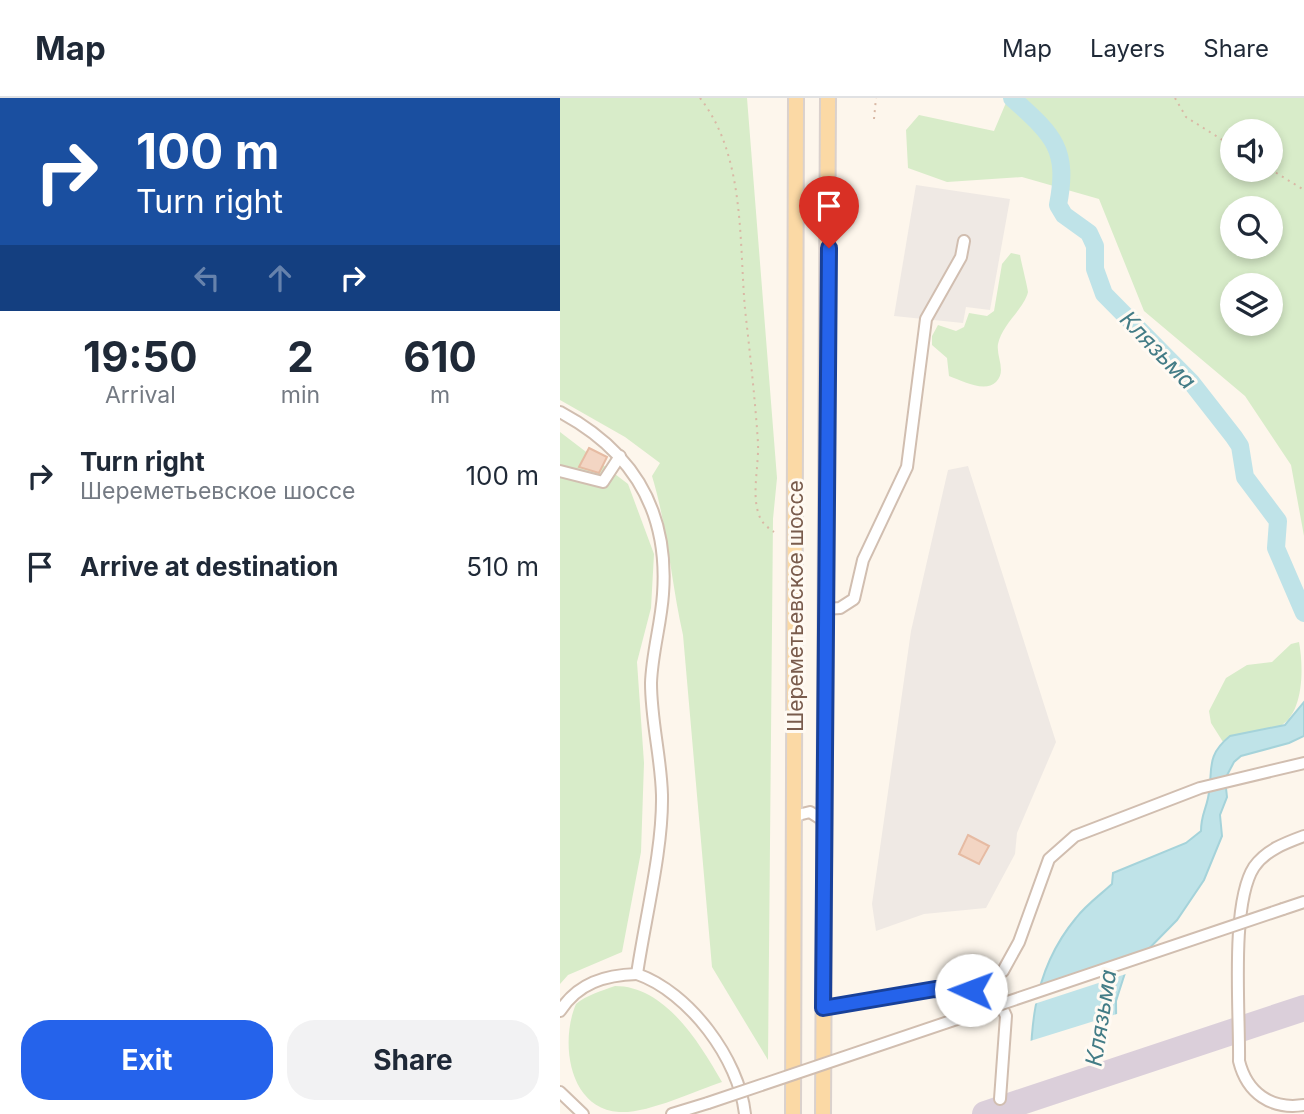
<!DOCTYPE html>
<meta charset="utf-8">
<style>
:root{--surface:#fff;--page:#f2f2f3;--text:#1f2937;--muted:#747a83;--line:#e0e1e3;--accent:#2563eb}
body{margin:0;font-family:Inter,sans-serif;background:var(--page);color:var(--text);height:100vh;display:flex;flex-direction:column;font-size:26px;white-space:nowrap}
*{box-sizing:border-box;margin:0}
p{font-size:23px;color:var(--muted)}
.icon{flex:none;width:38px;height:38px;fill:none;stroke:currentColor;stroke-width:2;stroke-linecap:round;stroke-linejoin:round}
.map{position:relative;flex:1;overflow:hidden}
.details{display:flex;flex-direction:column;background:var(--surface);width:560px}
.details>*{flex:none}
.hud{background:#1a4fa0;color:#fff;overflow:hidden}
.buttons{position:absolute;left:660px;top:21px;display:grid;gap:14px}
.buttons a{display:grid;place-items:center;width:63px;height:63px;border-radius:50%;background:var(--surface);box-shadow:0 4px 10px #0003;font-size:35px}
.pin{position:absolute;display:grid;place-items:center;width:60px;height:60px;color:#fff;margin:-72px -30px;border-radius:50% 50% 50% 0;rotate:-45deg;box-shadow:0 0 7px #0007}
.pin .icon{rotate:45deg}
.me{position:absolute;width:77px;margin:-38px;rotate:272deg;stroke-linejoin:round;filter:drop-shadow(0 0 5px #0008)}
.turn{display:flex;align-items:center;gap:24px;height:147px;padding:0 21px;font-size:32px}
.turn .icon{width:91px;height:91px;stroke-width:2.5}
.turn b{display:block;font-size:49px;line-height:60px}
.lanes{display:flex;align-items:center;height:66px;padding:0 21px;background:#0003;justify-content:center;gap:35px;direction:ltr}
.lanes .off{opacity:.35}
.eta{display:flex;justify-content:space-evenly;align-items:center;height:119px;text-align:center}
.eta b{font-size:42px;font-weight:700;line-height:49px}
.button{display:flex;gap:14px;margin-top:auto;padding:14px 21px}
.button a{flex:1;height:80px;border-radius:28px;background:var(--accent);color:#fff;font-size:28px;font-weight:700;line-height:80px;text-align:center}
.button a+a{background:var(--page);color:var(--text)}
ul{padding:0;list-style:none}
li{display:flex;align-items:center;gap:21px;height:91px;padding:0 21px}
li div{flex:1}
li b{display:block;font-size:26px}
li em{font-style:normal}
header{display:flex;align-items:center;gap:42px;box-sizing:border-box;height:98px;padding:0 35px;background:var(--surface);border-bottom:2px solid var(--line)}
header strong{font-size:33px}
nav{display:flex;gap:38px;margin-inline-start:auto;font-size:24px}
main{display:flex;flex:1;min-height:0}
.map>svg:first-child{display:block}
</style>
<header>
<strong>Map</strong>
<nav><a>Map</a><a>Layers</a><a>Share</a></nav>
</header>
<main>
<section class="details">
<div class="hud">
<div class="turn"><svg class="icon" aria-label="right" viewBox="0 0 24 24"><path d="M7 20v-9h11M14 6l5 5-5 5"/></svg><div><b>100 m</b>Turn right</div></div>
<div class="lanes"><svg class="icon off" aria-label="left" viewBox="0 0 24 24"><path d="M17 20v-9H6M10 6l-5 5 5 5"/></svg><svg class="icon off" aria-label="ahead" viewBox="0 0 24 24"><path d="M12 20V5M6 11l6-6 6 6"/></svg><svg class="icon" aria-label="right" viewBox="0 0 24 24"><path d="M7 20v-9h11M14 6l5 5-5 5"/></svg></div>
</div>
<div class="eta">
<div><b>19:50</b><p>Arrival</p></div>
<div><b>2</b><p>min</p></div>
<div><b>610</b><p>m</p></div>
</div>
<ul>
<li><svg class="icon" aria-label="right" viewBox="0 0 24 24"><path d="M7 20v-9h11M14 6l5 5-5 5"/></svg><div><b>Turn right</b><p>Шереметьевское шоссе</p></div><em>100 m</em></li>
<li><svg class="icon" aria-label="arrive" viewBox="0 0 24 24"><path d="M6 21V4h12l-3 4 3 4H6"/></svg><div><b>Arrive at destination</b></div><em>510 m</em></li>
</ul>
<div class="button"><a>Exit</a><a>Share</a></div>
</section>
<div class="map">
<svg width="744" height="1016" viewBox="0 0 744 1016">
<rect width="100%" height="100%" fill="#fdf6ec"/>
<g fill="#efe9e4">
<path d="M 356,87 L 450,101 L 430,212 L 406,209 L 403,225 L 334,218 Z"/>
<path d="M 408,368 L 496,644 L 457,735 L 455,756 L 426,810 L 364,816 L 316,833 L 312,806 L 351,533 L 388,372 Z"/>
</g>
<g fill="#d8ecc9" fill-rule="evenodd">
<path d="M 0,0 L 187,0 L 217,380 L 213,421 L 208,962 L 152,869 L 123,537 C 111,484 108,431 92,378 L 100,365 L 65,339 L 0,302 Z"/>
<path d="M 448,0 L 744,0 L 744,438 L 731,367 L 685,298 L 584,213 L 539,101 L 462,79 L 387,84 L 348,70 L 346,32 L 359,17 L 434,33 ZM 672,33 L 710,33 L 710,72 L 672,72 ZM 672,110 L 710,110 L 710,149 L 672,149 ZM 672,187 L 710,187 L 710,226 L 672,226 Z"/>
<path d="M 451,155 L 460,157 C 461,163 468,191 468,194 C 464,211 442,226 438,246 C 436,259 447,273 436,284 C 425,295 402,283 389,278 L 387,260 L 372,247 L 372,238 L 378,227 L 396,233 L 404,229 L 409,215 L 427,218 L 434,213 L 442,166 Z"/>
<path d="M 0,334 L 68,386 L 94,456 L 91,510 L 77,564 L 84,665 L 81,754 L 62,854 L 8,877 L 0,886 Z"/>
<path d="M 739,544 C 744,571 744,620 716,630 C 698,635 678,632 663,644 L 651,625 L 649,613 L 666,580 L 687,567 L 712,564 L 731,546 Z"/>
<path d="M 55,888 C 105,888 139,944 162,984 C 135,993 87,1016 59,1014 C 8,1010 0,943 16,906 C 27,897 41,893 55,888 Z"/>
</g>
<path fill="#bfe3e8" stroke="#a5d3da" stroke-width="2" d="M 744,604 L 744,638 L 729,645 L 681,658 L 674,664 L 665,681 L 667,699 L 660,717 L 662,738 L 644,782 L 617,822 L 565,875 L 556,903 L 557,1016 L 471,1016 C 470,944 467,879 516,820 C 526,807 540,797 552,786 L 553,775 L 626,745 L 641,733 C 641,718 645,714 648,700 C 654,673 644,659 670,638 L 725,627 Z"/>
<g fill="#fdf6ec">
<path d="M 588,853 L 569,875 L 471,907 L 474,894 Z"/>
<path d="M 560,915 L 560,1016 L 468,1016 L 467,944 Z"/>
</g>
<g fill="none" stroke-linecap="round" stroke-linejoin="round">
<path stroke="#bfe3e8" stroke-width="18" d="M 452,0 C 493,37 509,50 498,107 L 504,117 L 529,135 L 535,148 L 535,171 L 544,196 L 631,284 L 674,339 L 680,348 L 685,379 L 718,423 L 716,450 L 744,515"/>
<path stroke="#dbcfda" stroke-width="26" d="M 425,1016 L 744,910"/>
</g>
<g fill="#f3d5c3" stroke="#e6bba3" stroke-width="2">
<path d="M 29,350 L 47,359 L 39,375 L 19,369 Z"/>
<path d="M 408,737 L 429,748 L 419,766 L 399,756 Z"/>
</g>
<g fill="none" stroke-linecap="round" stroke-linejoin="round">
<defs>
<g id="minor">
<path d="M 0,314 C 73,353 109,413 103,496 C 101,526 92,555 91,585 C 91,623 101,659 102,697 C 103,751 85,821 77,876 C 45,877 18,885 0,913"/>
<path d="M 0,373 L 43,384 L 60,358"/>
<path d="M 265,511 L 280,510 L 294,501 L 303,462 L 347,369 L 366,221 L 401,159 L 404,143"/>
<path d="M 234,725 L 238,717 L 250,714 L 261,721 L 263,727"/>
<path d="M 744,738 C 725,745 706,752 694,769 C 670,806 680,916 679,963 C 687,995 711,1012 744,1007"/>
<path d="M 723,811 L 744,804"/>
<path d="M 77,876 C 129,894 179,961 185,1016"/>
<path d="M 411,892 L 438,901 L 446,918 L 440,1001"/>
<path d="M 263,910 L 375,891 L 411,892 L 422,888 L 443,873 L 459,844 L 489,761 L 515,738 L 640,690 L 744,665"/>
<path d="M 0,994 L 23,1016"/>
<path d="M 112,1016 L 148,1005"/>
</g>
<g id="major">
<path d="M 233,1016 L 236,0"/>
<path d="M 263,1016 L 268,0"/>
</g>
</defs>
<use href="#minor" stroke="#d1beb0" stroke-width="14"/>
<use href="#major" stroke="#dad1cd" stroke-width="18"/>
<g stroke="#d9b8a5" stroke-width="2" stroke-dasharray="2 5" stroke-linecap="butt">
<path d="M 140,0 C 185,57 179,142 185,211 C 190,256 195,300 198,345 C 199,366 192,394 198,414 C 201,425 206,428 214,434"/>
<path d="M 615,0 L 626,19 L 672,48"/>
<path d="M 314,21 L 316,0"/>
<path d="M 710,71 L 744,92"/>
</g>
<use href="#minor" stroke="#fff" stroke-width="10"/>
<use href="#major" stroke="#fbd9a5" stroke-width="14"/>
<defs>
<path id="minor-bridge" d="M 148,1005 L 723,811"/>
</defs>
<use href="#minor-bridge" stroke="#d1beb0" stroke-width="14" stroke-linecap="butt"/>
<use href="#minor-bridge" stroke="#fff" stroke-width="10"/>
</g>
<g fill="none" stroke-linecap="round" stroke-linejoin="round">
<defs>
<path id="route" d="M 269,150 L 263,910 L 375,891 L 411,892"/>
</defs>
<use href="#route" stroke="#184099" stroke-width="18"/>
<use href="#route" stroke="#2563eb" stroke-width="12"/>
</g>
<g text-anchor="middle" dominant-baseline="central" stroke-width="6" stroke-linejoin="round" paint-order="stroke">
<g font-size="21" fill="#7a5c4d" stroke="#fffaf3">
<text transform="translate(235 508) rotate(-90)">Шереметьевское шоссе</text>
</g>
<g font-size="23" font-style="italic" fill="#437c86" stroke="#fffaf3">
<text transform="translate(598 252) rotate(46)">Клязьма</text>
<text transform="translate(541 920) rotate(-81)">Клязьма</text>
</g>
</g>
</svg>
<div class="buttons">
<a><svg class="icon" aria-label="sound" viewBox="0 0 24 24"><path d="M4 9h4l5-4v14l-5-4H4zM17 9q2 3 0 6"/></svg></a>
<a><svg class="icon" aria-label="search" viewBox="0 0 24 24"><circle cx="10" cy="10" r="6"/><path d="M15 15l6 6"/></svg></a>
<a><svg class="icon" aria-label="layers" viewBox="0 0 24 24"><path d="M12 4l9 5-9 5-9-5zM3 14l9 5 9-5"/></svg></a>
</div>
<div class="pin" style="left:269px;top:150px;background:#d93025"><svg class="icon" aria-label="arrive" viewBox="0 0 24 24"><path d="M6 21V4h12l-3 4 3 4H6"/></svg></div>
<svg class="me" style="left:411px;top:892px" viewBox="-20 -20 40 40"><circle r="19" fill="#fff"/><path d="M0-13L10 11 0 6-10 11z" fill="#2563eb"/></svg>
</div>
</main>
